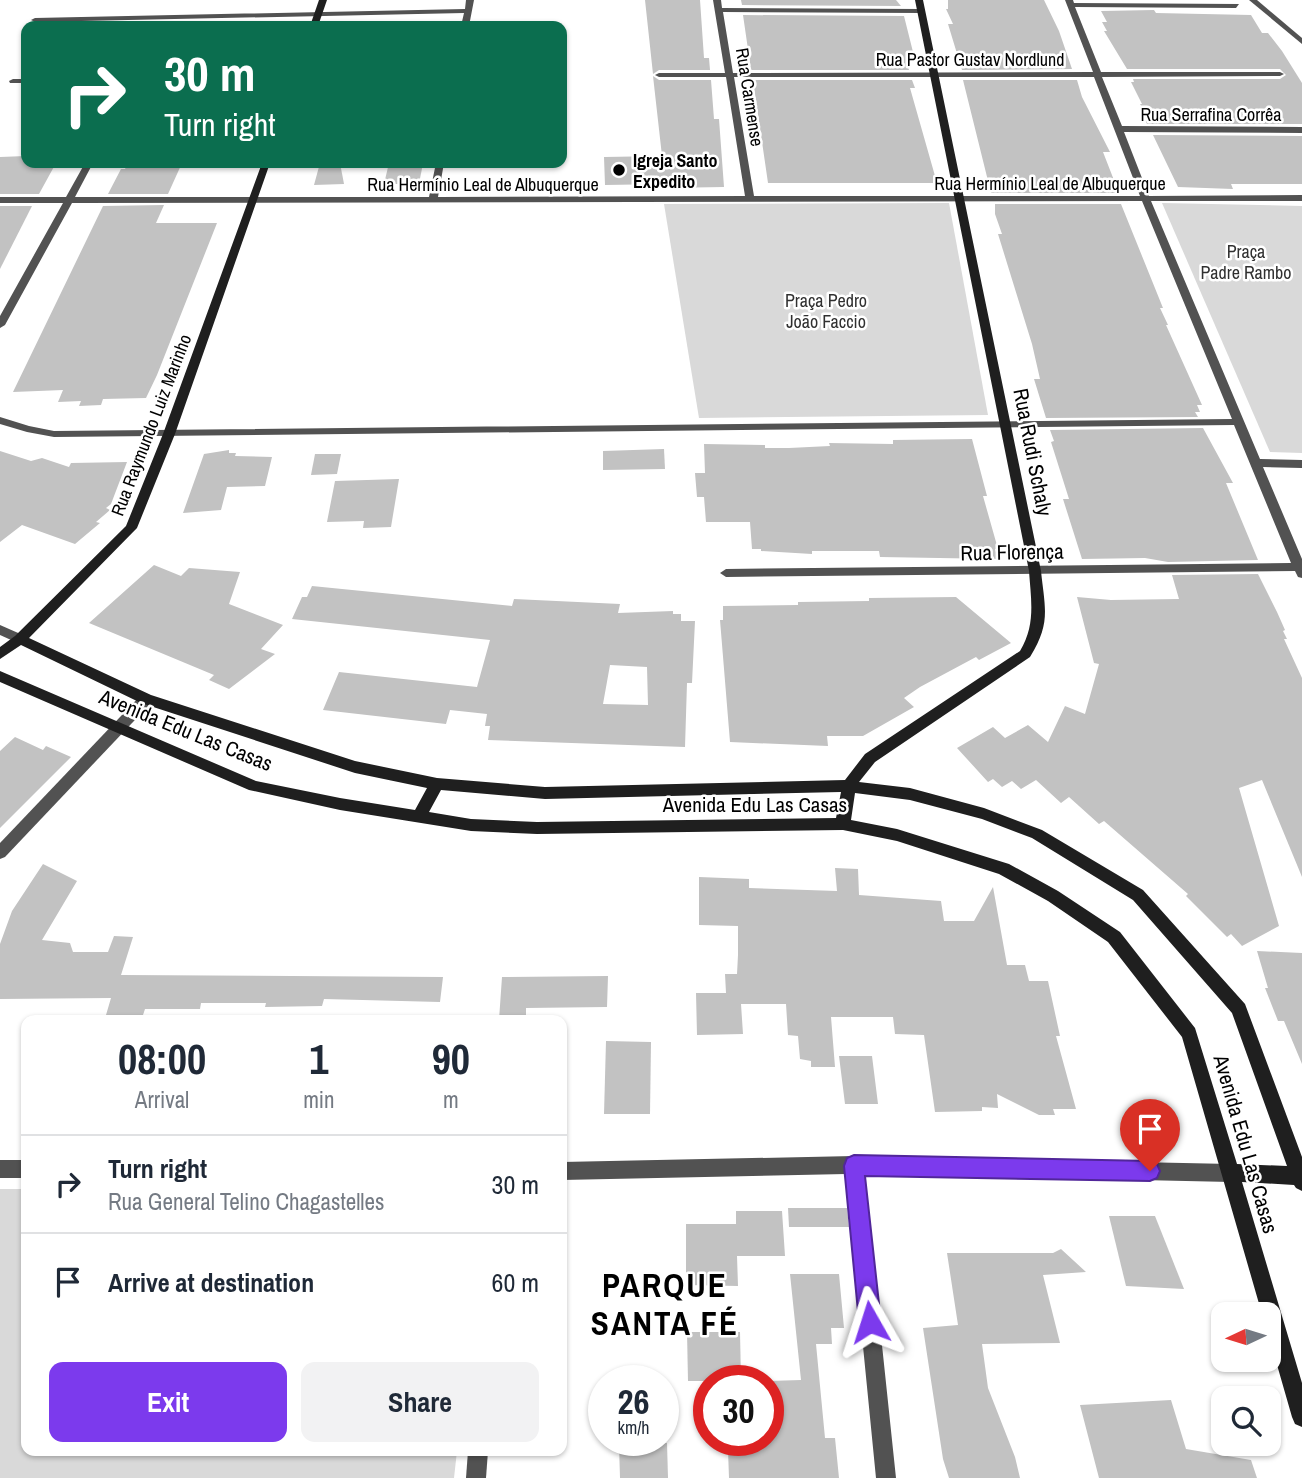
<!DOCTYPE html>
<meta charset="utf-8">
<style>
:root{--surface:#fff;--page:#f2f2f3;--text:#1f2937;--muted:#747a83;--line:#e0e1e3;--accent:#7c3aed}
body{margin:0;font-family:"Archivo Narrow",sans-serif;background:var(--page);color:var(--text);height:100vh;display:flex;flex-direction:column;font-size:26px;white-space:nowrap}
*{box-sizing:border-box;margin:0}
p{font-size:23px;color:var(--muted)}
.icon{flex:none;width:38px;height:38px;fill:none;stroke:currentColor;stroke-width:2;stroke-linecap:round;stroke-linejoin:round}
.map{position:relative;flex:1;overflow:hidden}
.drawer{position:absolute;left:21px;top:1015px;width:546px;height:441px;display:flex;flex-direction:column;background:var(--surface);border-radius:14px;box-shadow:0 2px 5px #0004}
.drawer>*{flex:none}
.guide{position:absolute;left:21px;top:21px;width:546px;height:147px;border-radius:14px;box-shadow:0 2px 5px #0004;background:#0b6e4f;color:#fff;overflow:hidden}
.needle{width:46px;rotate:266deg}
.controls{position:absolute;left:1211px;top:1302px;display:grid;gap:14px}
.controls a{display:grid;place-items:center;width:70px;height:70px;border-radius:14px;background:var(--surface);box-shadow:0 2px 5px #0004;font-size:35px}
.speed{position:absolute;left:588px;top:1365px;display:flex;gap:14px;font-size:35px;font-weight:700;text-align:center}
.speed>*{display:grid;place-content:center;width:91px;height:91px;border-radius:50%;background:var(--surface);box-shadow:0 2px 5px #0004;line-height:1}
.speed small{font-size:18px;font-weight:400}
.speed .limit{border:10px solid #d22;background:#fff;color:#111}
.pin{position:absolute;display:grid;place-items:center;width:60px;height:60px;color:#fff;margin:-72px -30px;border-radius:50% 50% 50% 0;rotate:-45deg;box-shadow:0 0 7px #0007}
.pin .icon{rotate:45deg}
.me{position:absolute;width:77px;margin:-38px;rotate:354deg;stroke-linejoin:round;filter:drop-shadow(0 0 5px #0008)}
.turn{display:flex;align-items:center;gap:24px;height:147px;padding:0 28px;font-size:32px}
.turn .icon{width:91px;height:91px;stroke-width:2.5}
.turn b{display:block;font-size:49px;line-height:60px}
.eta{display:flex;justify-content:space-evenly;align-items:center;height:119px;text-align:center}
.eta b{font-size:42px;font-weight:800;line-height:49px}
.button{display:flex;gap:14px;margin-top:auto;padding:14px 28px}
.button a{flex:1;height:80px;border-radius:14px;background:var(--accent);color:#fff;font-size:28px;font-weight:800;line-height:80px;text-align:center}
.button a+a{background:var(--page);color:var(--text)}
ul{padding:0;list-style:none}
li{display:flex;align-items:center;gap:21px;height:98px;padding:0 28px;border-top:2px solid var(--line)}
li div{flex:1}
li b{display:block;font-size:26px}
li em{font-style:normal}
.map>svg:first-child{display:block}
</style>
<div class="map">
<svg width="1302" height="1478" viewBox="0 0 1302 1478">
<rect width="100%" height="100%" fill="#fff"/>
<g fill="#d9d9d9">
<path d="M 949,203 L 988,415 L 699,418 L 664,204 Z"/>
<path d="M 1162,203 L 1302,206 L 1302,453 L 1270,452 Z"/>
<path d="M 0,1189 L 26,1189 L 26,1451 L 457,1451 L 454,1478 L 0,1478 Z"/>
</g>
<g fill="#c2c2c2" fill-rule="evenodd">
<path d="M 645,0 L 700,0 L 704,58 L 709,58 L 710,70 L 659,70 L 653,74 Z"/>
<path d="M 741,0 L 896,0 L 901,6 L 742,5 Z"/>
<path d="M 948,0 L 1044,0 L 1059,31 L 1072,69 L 962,70 L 948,24 L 953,24 L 946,9 L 948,9 Z"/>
<path d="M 1154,10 L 1156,13 L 1251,15 L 1262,33 L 1268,33 L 1282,51 L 1302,83 L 1302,124 L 1147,124 L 1142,114 L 1145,112 L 1140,104 L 1142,104 L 1131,82 L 1134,82 L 1133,79 L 1280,79 L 1286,75 L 1280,69 L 1127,69 L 1104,31 L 1107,31 L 1102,22 L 1107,22 L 1101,11 Z"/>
<path d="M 743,15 L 904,16 L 913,52 L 907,52 L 912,66 L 908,66 L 909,70 L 751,70 Z"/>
<path d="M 653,76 L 659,80 L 711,80 L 714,119 L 719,119 L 724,187 L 665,188 L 665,184 L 605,185 L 604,157 L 662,156 Z"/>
<path d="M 753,80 L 912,80 L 915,88 L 910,88 L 937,183 L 768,183 Z"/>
<path d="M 963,80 L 1077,80 L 1082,97 L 1110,152 L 1103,152 L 1117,188 L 1114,188 L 1116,193 L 991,193 Z"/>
<path d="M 1153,135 L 1302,136 L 1302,184 L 1231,184 L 1233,189 L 1178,187 Z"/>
<path d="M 26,156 L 26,163 L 56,163 L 39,194 L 0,194 L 0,157 Z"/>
<path d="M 128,163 L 182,163 L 168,194 L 108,194 L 121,169 L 125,169 Z"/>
<path d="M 320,163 L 340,163 L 344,184 L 314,185 Z"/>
<path d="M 389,163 L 423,163 L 419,184 L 384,184 Z"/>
<path d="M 995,204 L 1121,204 L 1163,308 L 1160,308 L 1168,325 L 1166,325 L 1202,405 L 1197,405 L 1200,412 L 1195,412 L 1198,417 L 1046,418 L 1034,379 L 1040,379 L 1032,344 L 998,234 L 1002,234 L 995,214 Z"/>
<path d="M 164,205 L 156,223 L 217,223 L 157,375 L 146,398 L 103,399 L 101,405 L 79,406 L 81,401 L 58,402 L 63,390 L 13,392 L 103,206 Z"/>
<path d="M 0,206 L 32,206 L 0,269 Z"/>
<path d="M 1203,428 L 1233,483 L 1226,483 L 1258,560 L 1168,562 L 1145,558 L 1082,559 L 1063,499 L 1069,499 L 1051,442 L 1054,441 L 1050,430 Z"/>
<path d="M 972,439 L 987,496 L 983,496 L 998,549 L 995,549 L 998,559 L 880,557 L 879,551 L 812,551 L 812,554 L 761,551 L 761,549 L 752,549 L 750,522 L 706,522 L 704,497 L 697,497 L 695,473 L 705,473 L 704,444 L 765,445 L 765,448 L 789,448 L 830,446 L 829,443 L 893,444 L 893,440 Z"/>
<path d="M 664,449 L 665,469 L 603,470 L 603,451 Z"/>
<path d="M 229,450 L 229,453 L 236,453 L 235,456 L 272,457 L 265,486 L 227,487 L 221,510 L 183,513 L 204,454 Z"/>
<path d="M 0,451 L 31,461 L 42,458 L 69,467 L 71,463 L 127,462 L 111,504 L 106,508 L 110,510 L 96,522 L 100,523 L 75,544 L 22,525 L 0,542 Z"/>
<path d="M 315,454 L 341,454 L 337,474 L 311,475 Z"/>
<path d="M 399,479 L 391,527 L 363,528 L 364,521 L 327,522 L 335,481 Z"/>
<path d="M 154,565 L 181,576 L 189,568 L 240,572 L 229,604 L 283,625 L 261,649 L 275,654 L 229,689 L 209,680 L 214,675 L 89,623 Z"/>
<path d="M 1258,574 L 1277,612 L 1285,630 L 1283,631 L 1287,639 L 1284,639 L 1302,678 L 1302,877 L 1262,780 L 1239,788 L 1279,926 L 1242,946 L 1231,934 L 1227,937 L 1186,896 L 1188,894 L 1104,821 L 1099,824 L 1069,797 L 1061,803 L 1036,780 L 1021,789 L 1012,781 L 1002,787 L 993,779 L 988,782 L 957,748 L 993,727 L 1005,738 L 1028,725 L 1048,742 L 1065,706 L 1085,714 L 1099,664 L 1094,663 L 1077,597 L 1111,600 L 1179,599 L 1172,575 Z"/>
<path d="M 312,586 L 512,606 L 514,599 L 620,604 L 618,613 L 673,611 L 673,614 L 681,614 L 681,621 L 695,621 L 692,683 L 687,683 L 685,747 L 488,740 L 490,726 L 485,726 L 487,714 L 450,710 L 446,724 L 323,710 L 339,672 L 477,687 L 490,640 L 292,619 L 302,597 L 307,597 ZM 610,665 L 647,667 L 648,705 L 603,704 Z"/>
<path d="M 956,597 L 1011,643 L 979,660 L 976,657 L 920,687 L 904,698 L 914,707 L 863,736 L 827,736 L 828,746 L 730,742 L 720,620 L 723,620 L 723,606 L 798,605 L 798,602 L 869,601 L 869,598 Z"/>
<path d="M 15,737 L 43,750 L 46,746 L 71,757 L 0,828 L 0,751 Z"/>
<path d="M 43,864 L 77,881 L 42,940 L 70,943 L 73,952 L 108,952 L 114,936 L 133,937 L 121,975 L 443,977 L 440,1002 L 324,999 L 322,1006 L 265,1007 L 266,1003 L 201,1003 L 200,1009 L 145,1009 L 143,1015 L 106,1015 L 111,998 L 0,999 L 0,944 L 12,911 Z"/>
<path d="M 835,868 L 858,869 L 859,895 L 941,901 L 944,921 L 974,921 L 993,887 L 1007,965 L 1025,965 L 1029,981 L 1048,981 L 1060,1036 L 1056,1036 L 1076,1109 L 1053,1109 L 1055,1115 L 1039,1115 L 997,1094 L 998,1108 L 982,1107 L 982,1111 L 935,1112 L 924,1035 L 895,1034 L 893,1017 L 831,1017 L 835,1067 L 811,1067 L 811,1061 L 800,1059 L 798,1036 L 788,1035 L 786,1004 L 741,1004 L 743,1034 L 697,1035 L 696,993 L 726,993 L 725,974 L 737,974 L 738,955 L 738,926 L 699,925 L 699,877 L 749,879 L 749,888 L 837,891 Z"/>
<path d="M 1257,951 L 1302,953 L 1302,1064 L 1284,1021 L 1278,1021 L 1265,988 L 1268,988 Z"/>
<path d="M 608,976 L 607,1007 L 526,1008 L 526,1020 L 499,1020 L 502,977 Z"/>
<path d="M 606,1041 L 651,1042 L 650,1114 L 604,1114 Z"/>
<path d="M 839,1056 L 872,1056 L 878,1104 L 845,1104 Z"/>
<path d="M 788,1208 L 847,1208 L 849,1227 L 789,1227 Z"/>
<path d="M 736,1211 L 782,1211 L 785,1256 L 737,1256 L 738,1286 L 686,1285 L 686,1224 L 736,1224 Z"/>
<path d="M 1109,1216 L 1155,1216 L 1184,1289 L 1126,1286 Z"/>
<path d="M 1061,1249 L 1086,1272 L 1043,1275 L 1060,1343 L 982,1344 L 988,1388 L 1015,1457 L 1020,1478 L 949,1478 L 943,1459 L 923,1328 L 958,1325 L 947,1253 L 1053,1253 Z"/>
<path d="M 790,1274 L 839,1274 L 844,1328 L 831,1328 L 832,1344 L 816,1344 L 825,1438 L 835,1438 L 839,1478 L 729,1478 L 728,1450 L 738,1450 L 737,1440 L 768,1440 L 768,1381 L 801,1380 Z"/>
<path d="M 687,1332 L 740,1332 L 741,1381 L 688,1381 Z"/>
<path d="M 1171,1400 L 1186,1449 L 1251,1460 L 1257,1478 L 1099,1478 L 1080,1405 Z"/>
<path d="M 667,1443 L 668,1478 L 620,1478 L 619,1445 Z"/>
</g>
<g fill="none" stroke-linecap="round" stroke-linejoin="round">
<g fill="#525252" fill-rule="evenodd">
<path d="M 466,0 L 474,0 L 469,26 L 461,26 L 464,13 L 35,22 L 31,20 L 35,18 L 465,9 Z"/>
<path d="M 713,0 L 721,0 L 722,8 L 921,9 L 925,11 L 921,13 L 723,12 L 733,73 L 1093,72 L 1065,0 L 1073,0 L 1074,3 L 1239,4 L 1236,8 L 1075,7 L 1101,72 L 1280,72 L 1284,74 L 1280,76 L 1102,77 L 1122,126 L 1302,127 L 1302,133 L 1124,132 L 1149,196 L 1302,195 L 1302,201 L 1151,201 L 1260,459 L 1302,460 L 1302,468 L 1263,467 L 1302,559 L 1302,578 L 1298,577 L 1295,571 L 726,577 L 720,573 L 726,569 L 1291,563 L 1234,425 L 54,437 L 27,432 L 0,424 L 0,417 L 29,426 L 54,431 L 1232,419 L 1142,201 L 72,203 L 5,325 L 0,328 L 0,316 L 63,203 L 0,203 L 0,197 L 66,197 L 85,163 L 93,163 L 75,197 L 429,197 L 436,163 L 444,163 L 438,197 L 745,196 L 726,77 L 659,77 L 655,75 L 659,73 L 725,73 ZM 734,77 L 1094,77 L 1140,196 L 754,196 Z"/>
<path d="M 1249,0 L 1257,0 L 1302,38 L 1302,44 Z"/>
<path d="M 13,79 L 26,79 L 26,83 L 10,83 L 9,81 Z"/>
<path d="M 0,625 L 25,636 L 27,639 L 25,642 L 20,644 L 0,635 Z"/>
<path d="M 146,694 L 153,699 L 151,703 L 5,857 L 0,859 L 0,843 L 141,695 Z"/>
<path d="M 854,1156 L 1231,1164 L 1237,1167 L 1240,1173 L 1237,1179 L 1231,1182 L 864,1174 L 896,1478 L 876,1478 L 846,1174 L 562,1180 L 562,1162 Z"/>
<rect x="0" y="1160" width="26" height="18"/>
<path d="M 468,1451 L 488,1451 L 486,1478 L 466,1478 Z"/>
</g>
<g fill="#1f1f1f" fill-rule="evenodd">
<path d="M 319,0 L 327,0 L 318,26 L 310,26 Z"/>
<path d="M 915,0 L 923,0 L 1041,571 C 1045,609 1051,623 1030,657 L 875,762 L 859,782 L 910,788 L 984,808 L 1042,830 L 1143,890 L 1245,1004 L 1302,1157 L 1302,1191 L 1296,1188 L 1294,1185 L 1242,1182 L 1302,1383 L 1302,1427 L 1295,1424 L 1292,1417 L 1269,1337 L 1269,1314 L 1262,1314 L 1182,1037 L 1108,942 L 1048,901 L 999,874 L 897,841 L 843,830 L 537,834 L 471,831 L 340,810 L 249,790 L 0,682 L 0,671 L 256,781 L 340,798 L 415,810 L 427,788 L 355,773 L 141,703 L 21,645 L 0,659 L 0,647 L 15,636 L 126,526 L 163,434 L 262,163 L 270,163 L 175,434 L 137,528 L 29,638 L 151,695 L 355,761 L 437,778 L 545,787 L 845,780 L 865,754 L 1020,651 C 1036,625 1031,600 1029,571 ZM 441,790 L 545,799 L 841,792 L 836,818 L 537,822 L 471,819 L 429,812 ZM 855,793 L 910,800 L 982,819 L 1032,838 L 1133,900 L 1232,1013 L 1287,1166 L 1237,1164 L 1195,1028 L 1120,932 L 1058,891 L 1009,864 L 897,829 L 851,820 Z"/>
</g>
</g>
<path fill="#7c3aed" stroke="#51269a" stroke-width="2" d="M 854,1155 L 1150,1161 L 1157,1164 L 1160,1171 L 1157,1178 L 1150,1181 L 865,1176 L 881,1322 L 878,1330 L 870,1333 L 862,1330 L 859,1322 L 844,1166 L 847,1158 Z"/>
<circle fill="#000" stroke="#fff" stroke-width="2.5" cx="619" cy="170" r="7"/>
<g text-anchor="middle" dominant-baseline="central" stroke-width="5" stroke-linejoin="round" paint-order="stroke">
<g font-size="18" fill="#000" stroke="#fff">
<text x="970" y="59">Rua Pastor Gustav Nordlund</text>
<text transform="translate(750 97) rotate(81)">Rua Carmense</text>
<text x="1211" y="114">Rua Serrafina Corrêa</text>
<text x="1050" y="183">Rua Hermínio Leal de Albuquerque</text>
<text x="483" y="184">Rua Hermínio Leal de Albuquerque</text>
<text transform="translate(151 425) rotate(-69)">Rua Raymundo Luiz Marinho</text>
</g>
<g font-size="18" font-weight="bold" fill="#000" stroke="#fff" text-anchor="start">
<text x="633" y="160">Igreja Santo<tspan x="633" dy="21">Expedito</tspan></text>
</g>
<g font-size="18" fill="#303030" stroke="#fff">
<text x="1246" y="251">Praça<tspan x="1246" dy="21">Padre Rambo</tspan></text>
<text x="826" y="300">Praça Pedro<tspan x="826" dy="21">João Faccio</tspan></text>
</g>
<g font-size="21" fill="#000" stroke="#fff">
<text transform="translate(1033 452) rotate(79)">Rua Rudi Schaly</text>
<text transform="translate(1012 552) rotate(-1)">Rua Florença</text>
<text transform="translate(186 730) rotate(22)">Avenida Edu Las Casas</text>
<text x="755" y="804">Avenida Edu Las Casas</text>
<text transform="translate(1246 1144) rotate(74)">Avenida Edu Las Casas</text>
</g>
<g font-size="33" font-weight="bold" letter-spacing="2" fill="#000" stroke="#fff">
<text x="665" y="1285">PARQUE<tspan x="665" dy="38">SANTA FÉ</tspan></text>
</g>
</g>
</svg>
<div class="controls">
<a><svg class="needle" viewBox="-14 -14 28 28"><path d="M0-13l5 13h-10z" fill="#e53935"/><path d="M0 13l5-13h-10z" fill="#747a83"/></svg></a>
<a><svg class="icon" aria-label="search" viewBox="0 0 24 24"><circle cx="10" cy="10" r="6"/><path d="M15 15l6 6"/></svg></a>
</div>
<div class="speed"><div>26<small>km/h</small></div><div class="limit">30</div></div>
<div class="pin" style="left:1150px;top:1171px;background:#d93025"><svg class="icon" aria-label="arrive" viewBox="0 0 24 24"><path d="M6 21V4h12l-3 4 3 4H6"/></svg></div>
<svg class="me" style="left:870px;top:1322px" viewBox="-20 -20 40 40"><path d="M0-17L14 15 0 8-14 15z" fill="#7c3aed" stroke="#fff" stroke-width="4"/></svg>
<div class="guide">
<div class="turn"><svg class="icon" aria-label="right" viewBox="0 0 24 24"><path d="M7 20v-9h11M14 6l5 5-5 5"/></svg><div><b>30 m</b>Turn right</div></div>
</div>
<section class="drawer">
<div class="eta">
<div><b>08:00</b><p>Arrival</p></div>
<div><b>1</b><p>min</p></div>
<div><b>90</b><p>m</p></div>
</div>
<ul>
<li><svg class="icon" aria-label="right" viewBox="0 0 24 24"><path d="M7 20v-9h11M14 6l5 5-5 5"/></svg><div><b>Turn right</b><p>Rua General Telino Chagastelles</p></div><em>30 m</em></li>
<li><svg class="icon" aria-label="arrive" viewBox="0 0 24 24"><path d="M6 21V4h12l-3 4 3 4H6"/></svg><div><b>Arrive at destination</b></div><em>60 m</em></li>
</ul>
<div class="button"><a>Exit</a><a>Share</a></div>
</section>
</div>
